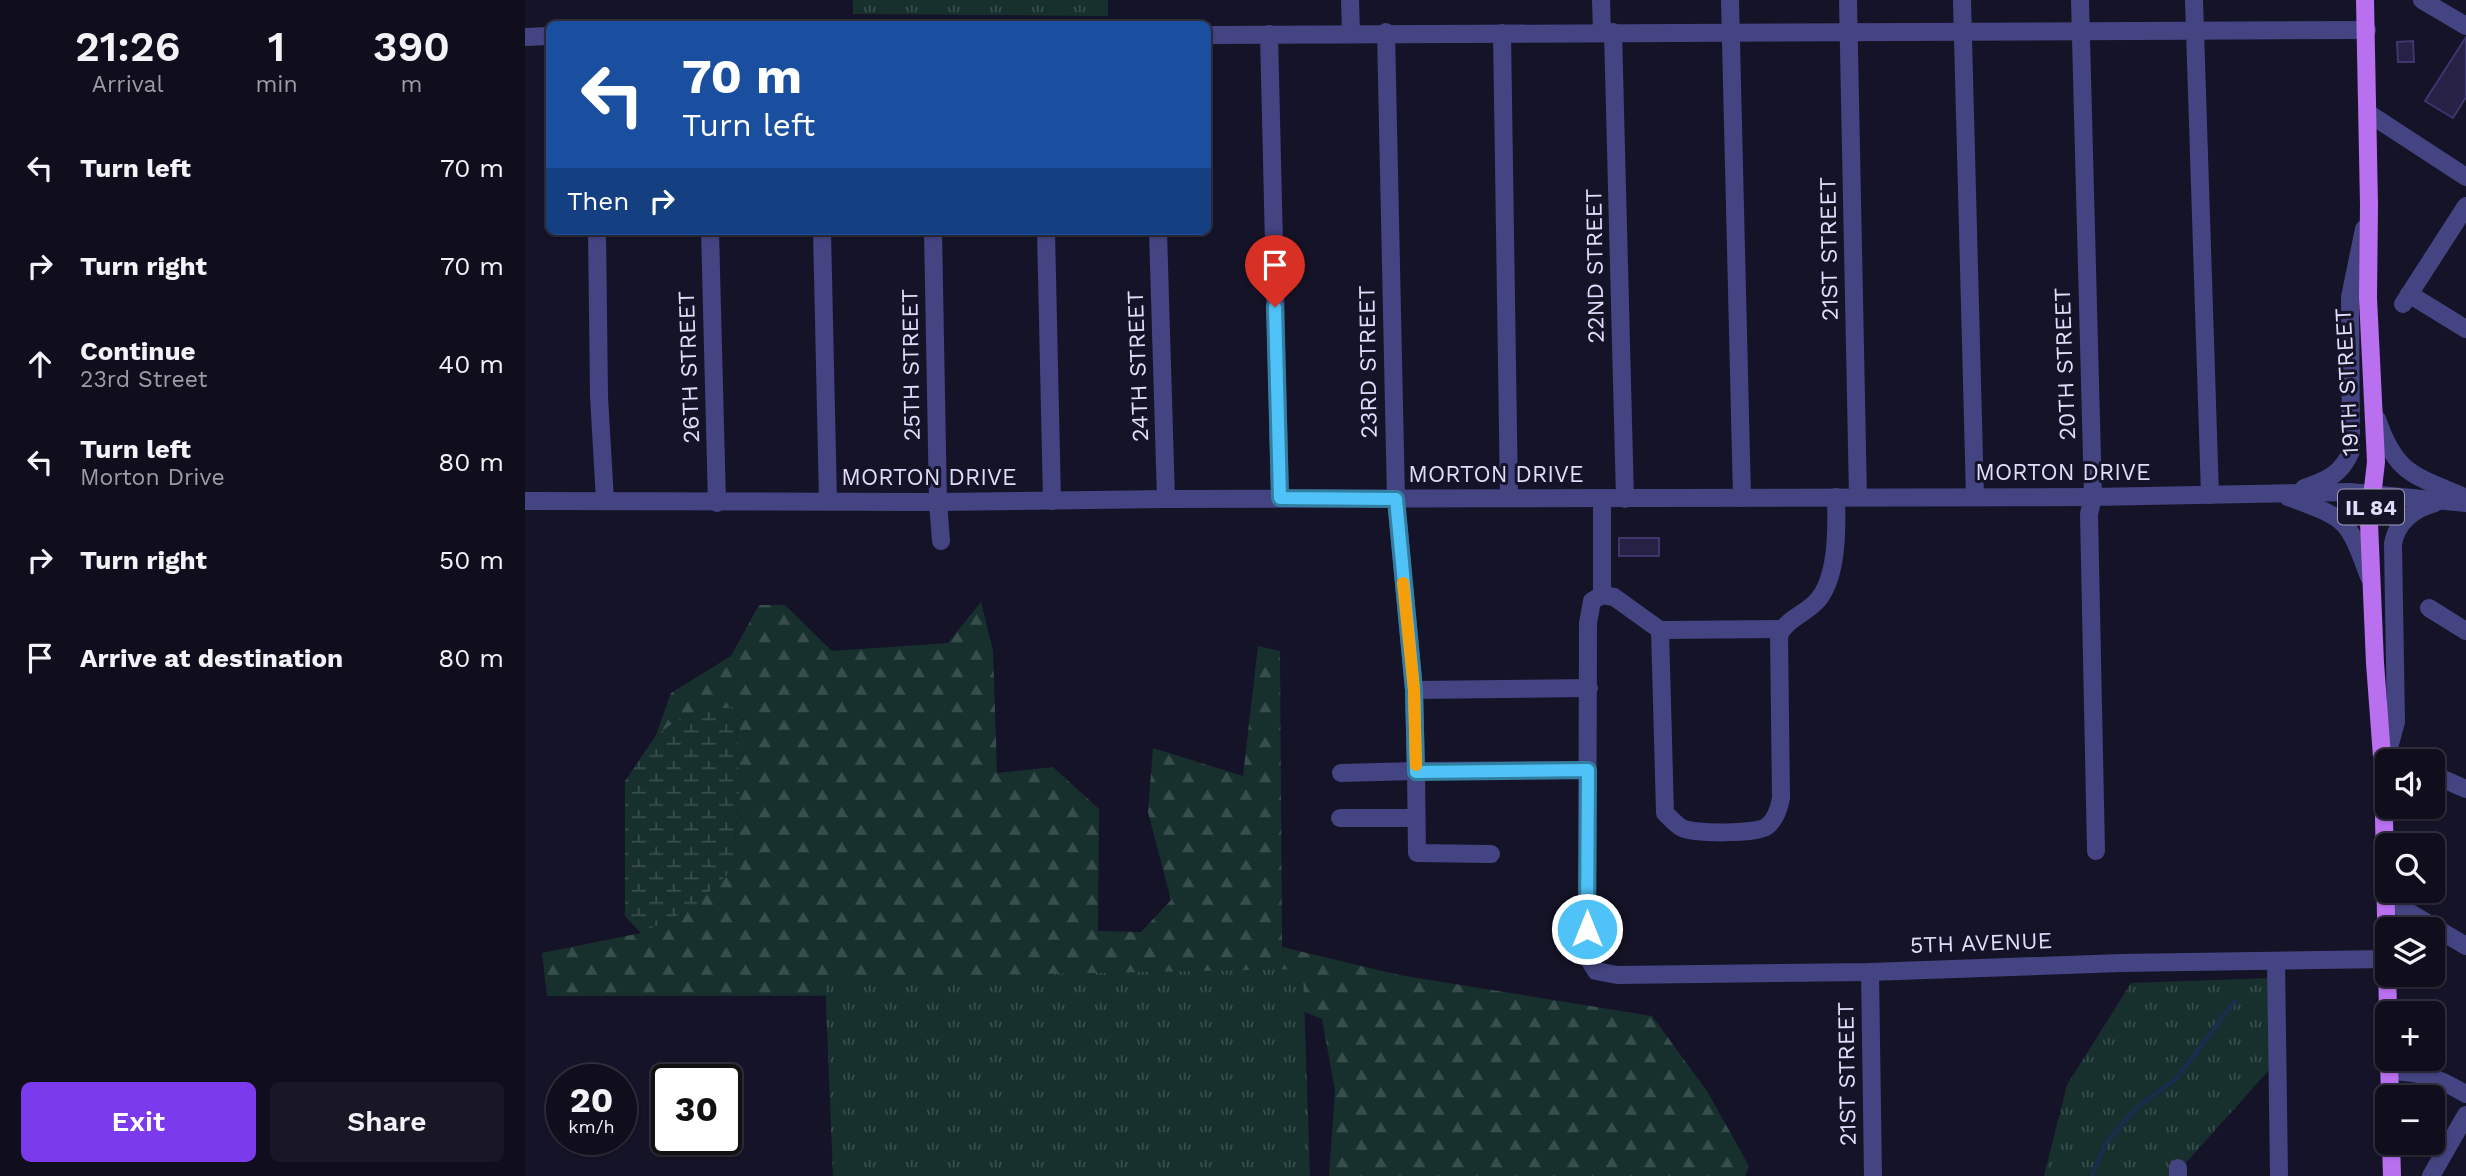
<!DOCTYPE html>
<meta charset="utf-8">
<style>
:root{--surface:#100e1d;--page:#191726;--text:#f1f3f6;--muted:#9c9ca4;--line:#302e3b;--accent:#7c3aed}
body{margin:0;font-family:"Work Sans",sans-serif;background:var(--page);color:var(--text);height:100vh;display:flex;flex-direction:column;font-size:26px;white-space:nowrap}
*{box-sizing:border-box;margin:0}
p{font-size:23px;color:var(--muted)}
.icon{flex:none;width:38px;height:38px;fill:none;stroke:currentColor;stroke-width:2;stroke-linecap:round;stroke-linejoin:round}
.map{position:relative;flex:1;overflow:hidden}
.details{display:flex;flex-direction:column;background:var(--surface);width:525px}
.details>*{flex:none}
.banner{position:absolute;left:21px;top:21px;width:665px;height:214px;border-radius:10px;box-shadow:0 2px 5px #0004,0 0 0 2px var(--line);background:#1a4fa0;color:#fff;overflow:hidden}
.buttons{position:absolute;left:1850px;top:749px;display:grid;gap:14px}
.buttons a{display:grid;place-items:center;width:70px;height:70px;border-radius:10px;background:var(--surface);box-shadow:0 2px 5px #0004,0 0 0 2px var(--line);font-size:35px}
.speed{position:absolute;left:21px;top:1064px;display:flex;gap:14px;font-size:35px;font-weight:700;text-align:center}
.speed>*{display:grid;place-content:center;width:91px;height:91px;border-radius:50%;background:var(--surface);box-shadow:0 2px 5px #0004,0 0 0 2px var(--line);line-height:1}
.speed small{font-size:18px;font-weight:400}
.speed .limit{border:4px solid #111;border-radius:10px;background:#fff;color:#111}
.pin{position:absolute;display:grid;place-items:center;width:60px;height:60px;color:#fff;margin:-72px -30px;border-radius:50% 50% 50% 0;rotate:-45deg;box-shadow:0 0 7px #0007}
.pin .icon{rotate:45deg}
.me{position:absolute;width:77px;margin:-38px;rotate:0deg;stroke-linejoin:round;filter:drop-shadow(0 0 5px #0008)}
.turn{display:flex;align-items:center;gap:24px;height:147px;padding:0 21px;font-size:32px}
.turn .icon{width:91px;height:91px;stroke-width:2.5}
.turn b{display:block;font-size:49px;line-height:60px}
.then{display:flex;align-items:center;height:66px;padding:0 21px;background:#0003;gap:14px;font-size:26px}
.eta{display:flex;justify-content:space-evenly;align-items:center;height:119px;text-align:center}
.eta b{font-size:42px;font-weight:600;line-height:49px}
.action{display:flex;gap:14px;margin-top:auto;padding:14px 21px}
.action a{flex:1;height:80px;border-radius:10px;background:var(--accent);color:#fff;font-size:28px;font-weight:600;line-height:80px;text-align:center}
.action a+a{background:var(--page);color:var(--text)}
ul{padding:0;list-style:none}
li{display:flex;align-items:center;gap:21px;height:98px;padding:0 21px}
li div{flex:1}
li b{display:block;font-size:26px}
li em{font-style:normal}
main{display:flex;flex:1;min-height:0}
.map>svg:first-child{display:block}
</style>
<main>
<section class="details">
<div class="eta">
<div><b>21:26</b><p>Arrival</p></div>
<div><b>1</b><p>min</p></div>
<div><b>390</b><p>m</p></div>
</div>
<ul>
<li><svg class="icon" aria-label="left" viewBox="0 0 24 24"><path d="M17 20v-9H6M10 6l-5 5 5 5"/></svg><div><b>Turn left</b></div><em>70 m</em></li>
<li><svg class="icon" aria-label="right" viewBox="0 0 24 24"><path d="M7 20v-9h11M14 6l5 5-5 5"/></svg><div><b>Turn right</b></div><em>70 m</em></li>
<li><svg class="icon" aria-label="ahead" viewBox="0 0 24 24"><path d="M12 20V5M6 11l6-6 6 6"/></svg><div><b>Continue</b><p>23rd Street</p></div><em>40 m</em></li>
<li><svg class="icon" aria-label="left" viewBox="0 0 24 24"><path d="M17 20v-9H6M10 6l-5 5 5 5"/></svg><div><b>Turn left</b><p>Morton Drive</p></div><em>80 m</em></li>
<li><svg class="icon" aria-label="right" viewBox="0 0 24 24"><path d="M7 20v-9h11M14 6l5 5-5 5"/></svg><div><b>Turn right</b></div><em>50 m</em></li>
<li><svg class="icon" aria-label="arrive" viewBox="0 0 24 24"><path d="M6 21V4h12l-3 4 3 4H6"/></svg><div><b>Arrive at destination</b></div><em>80 m</em></li>
</ul>
<div class="action"><a>Exit</a><a>Share</a></div>
</section>
<div class="map">
<svg width="1941" height="1176" viewBox="0 0 1941 1176">
<defs>
<pattern id="forest-firs" width="22" height="20" patternUnits="userSpaceOnUse" patternTransform="scale(1.75)"><rect width="22" height="20" fill="#17302e"/><path d="M5 1l3.5 6h-7zM16 11l3.5 6h-7z" fill="#384e4d"/></pattern>
<pattern id="wetland-marsh" width="20" height="14" patternUnits="userSpaceOnUse" patternTransform="scale(1.75)"><rect width="20" height="14" fill="#17302e"/><path d="M1 5h8M5 5V1M11 12h8M15 12V8" fill="none" stroke="#384e4d"/></pattern>
<pattern id="park-tufts" width="24" height="20" patternUnits="userSpaceOnUse" patternTransform="scale(1.75)"><rect width="24" height="20" fill="#17302e"/><path d="M3 7l-1-3M5 7V3M7 7l1-3M15 17l-1-3M17 17v-4M19 17l1-3" fill="none" stroke="#384e4d"/></pattern>
</defs>
<rect width="100%" height="100%" fill="#151327"/>
<path fill="url(#forest-firs)" d="M 456,602 L 468,651 L 472,773 L 528,767 L 574,809 L 573,931 L 616,932 L 646,900 L 623,812 L 628,748 L 718,776 L 733,646 L 755,651 L 757,947 L 874,975 L 1127,1016 L 1182,1091 L 1224,1166 L 1220,1176 L 804,1176 L 810,1090 L 797,1019 L 737,995 L 22,996 L 17,953 L 116,933 L 208,869 L 214,794 L 212,706 L 159,716 L 131,735 L 146,693 L 206,656 L 234,605 L 260,605 L 307,651 L 423,643 Z"/>
<path fill="url(#wetland-marsh)" d="M 212,706 L 214,794 L 208,869 L 167,908 L 116,933 L 100,916 L 100,781 L 131,735 L 159,716 Z"/>
<g fill="url(#park-tufts)">
<path d="M 328,0 L 583,0 L 583,16 L 328,14 Z"/>
<path d="M 778,969 L 785,1176 L 308,1176 L 300,978 Z"/>
<path d="M 1745,978 L 1745,1069 L 1649,1176 L 1519,1176 L 1542,1085 L 1606,983 Z"/>
</g>
<g fill="none" stroke-linecap="round" stroke-linejoin="round">
<path stroke="#172e4c" stroke-width="4.5" d="M 1567,1176 L 1581,1143 L 1611,1108 L 1652,1078 L 1710,1001"/>
</g>
<g fill="#272146" stroke="#3e366f" stroke-width="2">
<path d="M 1941,37 L 1941,97 L 1928,118 L 1900,101 Z"/>
<path d="M 1888,41 L 1889,62 L 1873,62 L 1872,42 Z"/>
<rect x="1094" y="538" width="40" height="18"/>
</g>
<g fill="none" stroke-linecap="round" stroke-linejoin="round">
<g stroke="#434481" stroke-width="18">
<path d="M 825,0 L 826,33"/>
<path d="M 1076,0 L 1077,32"/>
<path d="M 1205,0 L 1217,498"/>
<path d="M 1323,0 L 1333,497"/>
<path d="M 1437,0 L 1450,497"/>
<path d="M 1555,0 L 1568,497 L 1564,514 L 1571,851"/>
<path d="M 1669,0 L 1685,495"/>
<path d="M 1897,0 L 1941,26"/>
<path d="M 861,32 L 871,499 L 889,690 L 891,771 L 1063,770"/>
<path d="M 1088,32 L 1100,499"/>
<path d="M 977,33 L 984,497"/>
<path d="M 744,34 L 755,498"/>
<path d="M 682,35 L 1842,30"/>
<path d="M 0,37 L 24,36"/>
<path d="M 1843,113 L 1941,177"/>
<path d="M 72,231 L 74,396 L 80,501"/>
<path d="M 185,231 L 192,503"/>
<path d="M 297,231 L 303,501"/>
<path d="M 408,231 L 413,502 L 416,541"/>
<path d="M 521,231 L 527,501"/>
<path d="M 633,231 L 641,499"/>
<path d="M 1884,294 L 1941,329"/>
<path d="M 1878,304 L 1941,206"/>
<path d="M 1852,419 C 1870,472 1887,475 1935,495"/>
<path d="M 1779,488 C 1801,481 1817,474 1826,451 L 1825,297 L 1839,229"/>
<path d="M 1763,497 C 1822,519 1822,517 1844,577"/>
<path d="M 1077,498 L 1077,595 L 1067,601 L 1063,623 L 1062,956 L 1071,971 L 1092,975 L 1345,972 L 1596,963 L 1861,959"/>
<path d="M 0,501 L 413,502 L 641,499 L 1568,497 L 1824,492 L 1941,503"/>
<path d="M 1077,595 L 1089,597 L 1135,630 L 1140,813 C 1145,818 1151,825 1157,828 C 1169,834 1230,834 1241,827 C 1250,821 1254,809 1256,798 L 1254,636 C 1259,621 1279,614 1290,603 C 1313,581 1312,528 1311,497"/>
<path d="M 1904,608 L 1941,631"/>
<path d="M 1135,630 L 1256,629"/>
<path d="M 889,690 L 1064,688"/>
<path d="M 1859,766 L 1871,722 L 1868,544 C 1872,521 1888,509 1910,503"/>
<path d="M 816,773 L 891,771 L 892,853 L 966,854"/>
<path d="M 1908,778 L 1918,779 L 1941,789"/>
<path d="M 815,818 L 891,818"/>
<path d="M 1860,898 L 1941,946"/>
<path d="M 1751,961 L 1754,1176"/>
<path d="M 1345,972 L 1348,1176"/>
<path d="M 1864,1071 C 1902,1073 1909,1076 1941,1094"/>
<path d="M 1653,1168 L 1653,1176"/>
<path d="M 1906,1176 L 1941,1115"/>
</g>
<g stroke="#b970ef" stroke-width="18">
<path d="M 1840,0 L 1844,205 L 1843,298 L 1851,462 L 1844,523 L 1850,663 L 1858,770 L 1863,1013"/>
<path d="M 1864,1059 L 1865,1097"/>
<path d="M 1866,1143 L 1867,1176"/>
</g>
</g>
<g fill="none" stroke-linecap="round" stroke-linejoin="round">
<defs>
<path id="route" d="M 750,307 L 755,498 L 871,499 L 889,690 L 891,772 L 1063,770 L 1062,929"/>
</defs>
<use href="#route" stroke="#337fa1" stroke-width="18"/>
<use href="#route" stroke="#4fc3f7" stroke-width="12"/>
<path stroke="#f59e0b" stroke-width="12" d="M 878,583 L 889,690 L 891,765"/>
</g>
<g text-anchor="middle" dominant-baseline="central" stroke-width="6" stroke-linejoin="round" paint-order="stroke">
<rect fill="#151327" stroke="#a2a0bb" stroke-width="2" x="1813" y="489.5" width="66" height="35" rx="5"/>
<g font-size="21" font-weight="bold" fill="#dfddfb">
<text x="1846" y="507">IL 84</text>
</g>
<g font-size="23" fill="#dfddfb" stroke="#151327">
<text transform="translate(1304 249) rotate(-91)">21ST STREET</text>
<text transform="translate(1070 266) rotate(-91)">22ND STREET</text>
<text transform="translate(843 362) rotate(-91)">23RD STREET</text>
<text transform="translate(1540 364) rotate(-92)">20TH STREET</text>
<text transform="translate(386 365) rotate(-91)">25TH STREET</text>
<text transform="translate(613 366) rotate(-92)">24TH STREET</text>
<text transform="translate(164 367) rotate(-92)">26TH STREET</text>
<text transform="translate(1822 382) rotate(-93)">19TH STREET</text>
<text x="1538" y="472">MORTON DRIVE</text>
<text x="971" y="474">MORTON DRIVE</text>
<text x="404" y="477">MORTON DRIVE</text>
<text transform="translate(1456 943) rotate(-2)">5TH AVENUE</text>
<text transform="translate(1322 1074) rotate(-91)">21ST STREET</text>
</g>
</g>
</svg>
<div class="buttons">
<a><svg class="icon" aria-label="sound" viewBox="0 0 24 24"><path d="M4 9h4l5-4v14l-5-4H4zM17 9q2 3 0 6"/></svg></a>
<a><svg class="icon" aria-label="search" viewBox="0 0 24 24"><circle cx="10" cy="10" r="6"/><path d="M15 15l6 6"/></svg></a>
<a><svg class="icon" aria-label="layers" viewBox="0 0 24 24"><path d="M12 4l9 5-9 5-9-5zM3 14l9 5 9-5"/></svg></a>
<a>+</a>
<a>−</a>
</div>
<div class="speed"><div>20<small>km/h</small></div><div class="limit">30</div></div>
<div class="pin" style="left:750px;top:307px;background:#d93025"><svg class="icon" aria-label="arrive" viewBox="0 0 24 24"><path d="M6 21V4h12l-3 4 3 4H6"/></svg></div>
<svg class="me" style="left:1062px;top:929px" viewBox="-20 -20 40 40"><circle r="17" fill="#4fc3f7" stroke="#fff" stroke-width="3"/><path d="M0-11L8 9 0 5-8 9z" fill="#fff"/></svg>
<div class="banner">
<div class="turn"><svg class="icon" aria-label="left" viewBox="0 0 24 24"><path d="M17 20v-9H6M10 6l-5 5 5 5"/></svg><div><b>70 m</b>Turn left</div></div>
<div class="then">Then<svg class="icon" aria-label="right" viewBox="0 0 24 24"><path d="M7 20v-9h11M14 6l5 5-5 5"/></svg></div>
</div>
</div>
</main>
